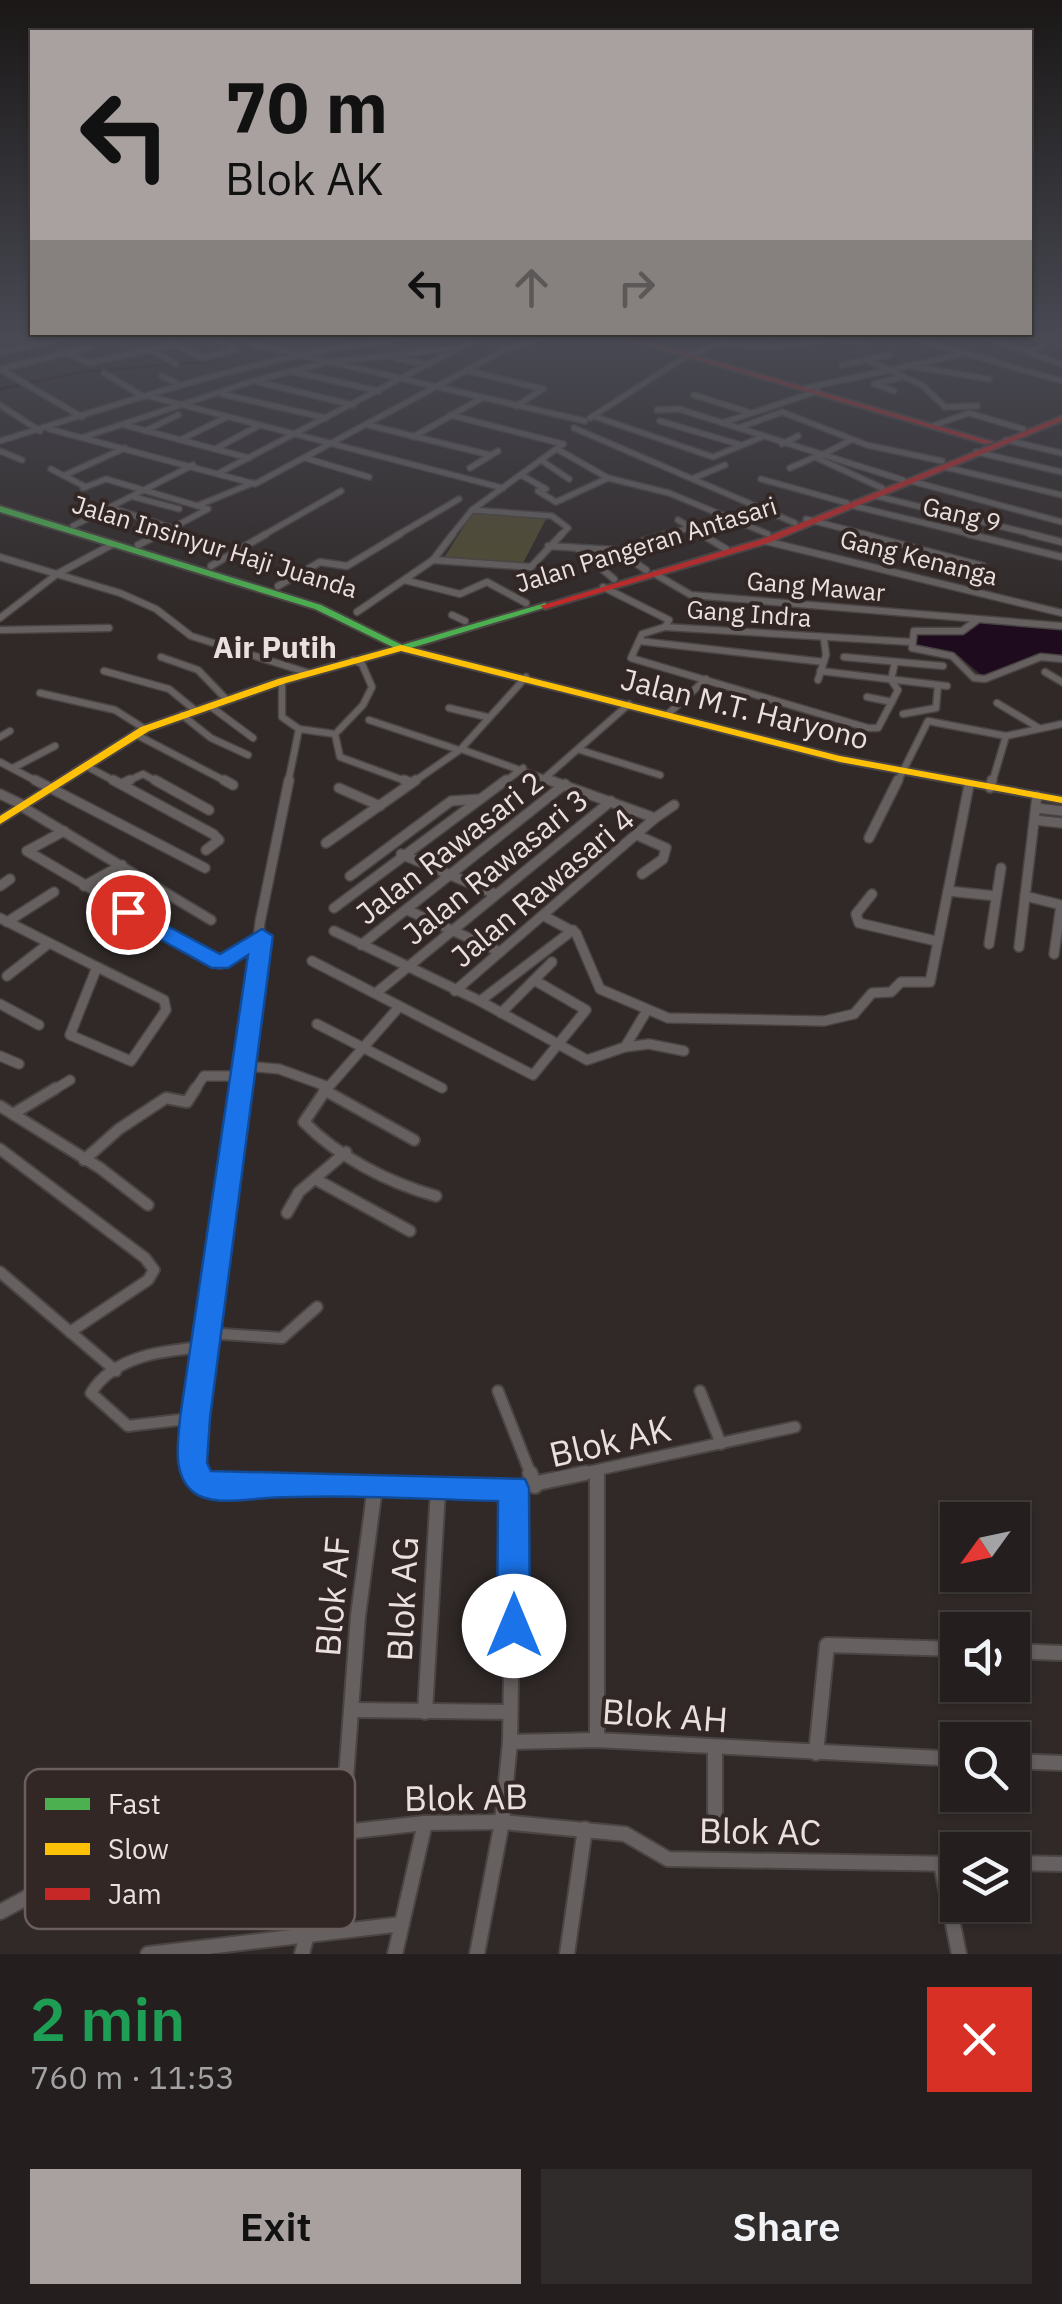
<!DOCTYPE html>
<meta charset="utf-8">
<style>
:root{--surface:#241f1e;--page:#302c2b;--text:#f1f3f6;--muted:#a3a2a4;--line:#413d3c;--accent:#a8a19f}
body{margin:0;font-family:"IBM Plex Sans",sans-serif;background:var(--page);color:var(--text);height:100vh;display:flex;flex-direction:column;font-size:38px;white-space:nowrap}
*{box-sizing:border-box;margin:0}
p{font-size:32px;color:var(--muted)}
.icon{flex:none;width:55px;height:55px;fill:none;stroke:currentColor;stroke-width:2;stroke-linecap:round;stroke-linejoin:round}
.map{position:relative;height:1954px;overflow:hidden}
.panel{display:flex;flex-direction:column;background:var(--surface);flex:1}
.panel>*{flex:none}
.hud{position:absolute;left:30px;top:30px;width:1002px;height:305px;border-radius:0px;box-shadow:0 2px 8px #0004,0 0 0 2px var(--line);background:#a8a19f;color:#111;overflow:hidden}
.needle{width:65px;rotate:237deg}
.controls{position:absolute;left:940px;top:1502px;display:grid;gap:20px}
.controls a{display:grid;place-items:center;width:90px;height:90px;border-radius:0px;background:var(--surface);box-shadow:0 2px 8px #0004,0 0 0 2px var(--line);font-size:50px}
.pin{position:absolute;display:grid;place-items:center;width:85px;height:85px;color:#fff;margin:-42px;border:5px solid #fff;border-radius:50%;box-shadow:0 2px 10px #0007}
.me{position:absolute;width:110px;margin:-55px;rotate:0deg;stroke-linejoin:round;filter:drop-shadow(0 0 8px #0008)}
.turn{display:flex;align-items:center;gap:35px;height:210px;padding:0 30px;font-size:45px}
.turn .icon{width:130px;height:130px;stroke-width:2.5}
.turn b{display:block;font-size:70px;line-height:85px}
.lanes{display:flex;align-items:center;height:95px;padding:0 30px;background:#0003;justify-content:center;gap:50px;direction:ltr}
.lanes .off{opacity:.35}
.round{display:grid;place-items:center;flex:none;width:105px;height:105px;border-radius:0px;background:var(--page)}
.headline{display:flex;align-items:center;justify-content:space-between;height:170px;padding:0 30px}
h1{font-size:60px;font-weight:600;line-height:75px;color:#1e9e55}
.button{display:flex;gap:20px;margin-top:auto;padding:20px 30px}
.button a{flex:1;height:115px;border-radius:0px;background:var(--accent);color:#111;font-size:40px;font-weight:600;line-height:115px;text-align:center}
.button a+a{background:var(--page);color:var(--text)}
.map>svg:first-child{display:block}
</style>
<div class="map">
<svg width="1062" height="1954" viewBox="0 0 1062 1954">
<rect width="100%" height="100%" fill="#302928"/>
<path fill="#514c32" d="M 473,512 L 546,519 L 522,565 L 444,558 Z"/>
<path fill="#1e0c1e" d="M 980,622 L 1062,629 L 1062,657 L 1035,655 L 984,677 L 959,656 L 917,648 L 917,634 L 960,635 Z"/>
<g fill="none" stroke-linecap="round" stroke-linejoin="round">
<path stroke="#1e0c1e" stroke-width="2.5" d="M 0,389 L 82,372 L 212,361 L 279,338"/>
<defs>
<g id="street-far4">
<path d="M 166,338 L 201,358 L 237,350 L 215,338"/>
<path d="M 912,338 L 1062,381"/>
<path d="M 987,338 L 1062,364"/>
<path d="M 1046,338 L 1062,344"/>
<path d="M 839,340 L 865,342"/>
<path d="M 252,344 L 585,421"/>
<path d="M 154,351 L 176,364"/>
<path d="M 1027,352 L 1043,346"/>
<path d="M 0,353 L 62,338"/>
<path d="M 67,353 L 89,363 L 177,344"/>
<path d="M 691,356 L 717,343 L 772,347 L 840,338"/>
<path d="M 396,358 L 428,365"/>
<path d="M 867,360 L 922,385 L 945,407 L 977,406"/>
<path d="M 842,365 L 890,355"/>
<path d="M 911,366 L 989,379"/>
<path d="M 0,369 L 82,417"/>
<path d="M 0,369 L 87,348"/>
<path d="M 469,371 L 543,389"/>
<path d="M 294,372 L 379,391"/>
<path d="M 104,373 L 144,397"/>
<path d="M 162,376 L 180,385"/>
<path d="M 258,382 L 353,405"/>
<path d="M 806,388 L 959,355"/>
<path d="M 894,391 L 874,384 L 898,378"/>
<path d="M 222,394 L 326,418"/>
<path d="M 694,395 L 748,412"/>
<path d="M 148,396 L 503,488"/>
<path d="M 0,405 L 40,431"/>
<path d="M 516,406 L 543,389"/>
<path d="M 657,410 L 679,409 L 903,480"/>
<path d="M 450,415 L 563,444"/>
<path d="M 593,416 L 713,457 L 762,437"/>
<path d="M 590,418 L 688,355"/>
<path d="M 660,421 L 741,445"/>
<path d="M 722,423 L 818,391"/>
<path d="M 124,425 L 249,458"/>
<path d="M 368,425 L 490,455"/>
<path d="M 932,426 L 969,413 L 1023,429"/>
<path d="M 574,428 L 795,523"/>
<path d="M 738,428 L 782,412 L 867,445 L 942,461"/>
<path d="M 49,429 L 255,484 L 506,349 L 543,338"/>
<path d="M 145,431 L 178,415"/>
<path d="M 84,437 L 253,381 L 329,362 L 460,348"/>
<path d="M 413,437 L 482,398"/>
<path d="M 180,440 L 227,417"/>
<path d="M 1006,440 L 1062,453"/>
<path d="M 0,441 C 135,399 267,353 408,338"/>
<path d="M 782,444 L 798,436"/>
<path d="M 215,449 L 260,425"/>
<path d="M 557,449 L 608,478 L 669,493 L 768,534"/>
<path d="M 0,451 L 22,460"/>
<path d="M 976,452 L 1062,472"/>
<path d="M 820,456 L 851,440"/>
<path d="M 305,458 L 369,477"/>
<path d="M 541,460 L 569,479"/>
<path d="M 945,467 L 1062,495"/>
<path d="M 470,468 L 498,451"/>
<path d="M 790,468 L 815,457 L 882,488"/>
<path d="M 51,469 L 86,487"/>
<path d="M 219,473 L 478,338"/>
<path d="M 65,475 L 125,448"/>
<path d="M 521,475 L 546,489 L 538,491 L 556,502 L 608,478"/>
<path d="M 694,478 L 725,465"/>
<path d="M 761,479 L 847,503"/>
<path d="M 911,481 L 1062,522"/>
<path d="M 83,488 L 106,479 L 208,509 L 172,528"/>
<path d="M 876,496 L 1040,536"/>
<path d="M 134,497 L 179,509"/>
<path d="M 199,505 L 253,483"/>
<path d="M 854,506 L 978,536"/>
<path d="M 112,508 L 172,528 L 155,536"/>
<path d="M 472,510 L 552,516 L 568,528 L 560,536"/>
<path d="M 806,519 L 872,536"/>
<path d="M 678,520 L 705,536"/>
<path d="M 73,526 L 193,465"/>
<path d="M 262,536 L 341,491"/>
<path d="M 396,536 L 459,499"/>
<path d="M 451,536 L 472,510 L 563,444"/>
<path d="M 659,536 L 690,528"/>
</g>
<g id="street-far3">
<path d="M 701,534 L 726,549"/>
<path d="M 862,534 L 983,566"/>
<path d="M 968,534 L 1062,557"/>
<path d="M 1030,534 L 1062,542"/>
<path d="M 643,541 L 668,534"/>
<path d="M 765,541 L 1062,613"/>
<path d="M 138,545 L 160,534"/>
<path d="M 548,546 L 616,550 L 646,570"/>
<path d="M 578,549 L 614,579"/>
<path d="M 0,557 L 120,593 L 156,609 L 191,636 L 309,673"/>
<path d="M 433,560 L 531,567 L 562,534"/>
<path d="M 211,566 L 266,534"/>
<path d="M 655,574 L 691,595 L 1062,626"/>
<path d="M 404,580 L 460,594 L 487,582 L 526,603"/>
<path d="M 278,586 L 320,562 L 347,566 L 400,534"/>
<path d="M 603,587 L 669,620 L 665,627 L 911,642"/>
<path d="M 357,612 L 433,560 L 453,534"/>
<path d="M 452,615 L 465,621"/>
<path d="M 0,618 L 57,574 L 113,544"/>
<path d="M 977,620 L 962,631 L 914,631 L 912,648 L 952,656 L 974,678 L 985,679 L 1041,657 L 1062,659"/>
<path d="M 665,627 L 642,634 L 631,658 L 868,728 L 878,728 L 898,690 L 891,680 L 895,662"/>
<path d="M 0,630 L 109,628"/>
<path d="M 639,641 L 824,662"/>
<path d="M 161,657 L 198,670 L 227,700"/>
<path d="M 844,657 L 943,666"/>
<path d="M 104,671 L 169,689 L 196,711"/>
<path d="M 820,671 L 947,686"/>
<path d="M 1045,672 L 1062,682"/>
<path d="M 818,680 L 826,655 L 824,639"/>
<path d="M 282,681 L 282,717 L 299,729 L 288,783"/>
<path d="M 40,693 L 115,710 L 145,729"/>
<path d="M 867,697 L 892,702"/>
<path d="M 997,703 L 1039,728"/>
<path d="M 210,706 L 253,738"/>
<path d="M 449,708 L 487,717"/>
<path d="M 668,714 L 706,679"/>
<path d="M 903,714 L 936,708 L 938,685"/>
<path d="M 182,715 L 211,738 L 248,755"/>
<path d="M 369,720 L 456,749"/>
<path d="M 299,729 L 335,734 L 340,757 L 411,783"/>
<path d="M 338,731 L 363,705 L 372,687 L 362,664 L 353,660"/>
<path d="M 135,734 L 229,783"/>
<path d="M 0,737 L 10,731"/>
<path d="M 461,749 L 556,783"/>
<path d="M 580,750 L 660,775"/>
<path d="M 0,762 L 40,783"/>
<path d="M 88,767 L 118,783"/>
<path d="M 13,768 L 55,746"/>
<path d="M 546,777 L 629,704"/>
<path d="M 124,783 L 143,774 L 159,783"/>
<path d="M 412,783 L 461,749 L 526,677"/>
<path d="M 503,783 L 523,768"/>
<path d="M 897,783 L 928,721 L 1006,736"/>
<path d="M 992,783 L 1006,736 L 1062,724"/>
</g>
<g id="street-far2">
<path d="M 35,780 L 205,868"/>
<path d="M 113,780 L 213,834 L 219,840 L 206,850"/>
<path d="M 155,780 L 209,810"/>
<path d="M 224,780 L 233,785"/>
<path d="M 404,780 L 411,783"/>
<path d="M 549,780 L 655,818 L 674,805"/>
<path d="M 122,784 L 130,780"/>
<path d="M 339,788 L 380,806"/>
<path d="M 990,788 L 992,780"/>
<path d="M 0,794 L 23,805"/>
<path d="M 21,806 L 211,920"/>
<path d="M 1036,808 L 1062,811"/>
<path d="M 1035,820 L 1062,823"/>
<path d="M 639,836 L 666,848 L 663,859 L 642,874"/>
<path d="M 869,838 L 898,780"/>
<path d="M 326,843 L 416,780"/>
<path d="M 27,851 L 220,964 L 262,936"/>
<path d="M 27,851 L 64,831"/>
<path d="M 401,854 L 495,894"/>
<path d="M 350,876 L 451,801 L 480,799"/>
<path d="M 0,886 L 10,879"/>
<path d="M 84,886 L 122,865"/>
<path d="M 948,891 L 996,896"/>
<path d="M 872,894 L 856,914 L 859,923 L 936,941"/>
<path d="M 1025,896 L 1061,905 L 1054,954"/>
<path d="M 334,908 L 506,780"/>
<path d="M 407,910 L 500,952"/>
<path d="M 544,916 L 576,933 L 600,989 L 668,1018 L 824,1021 L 854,1014 L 872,993 L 891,992 L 901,982 L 930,982 L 969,785"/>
<path d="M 0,918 L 97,967"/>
<path d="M 7,922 L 54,892"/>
<path d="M 334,931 L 480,1001 L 587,1060 L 625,1047 L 646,1012"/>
<path d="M 989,944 L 1001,868"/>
<path d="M 361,945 L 565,784"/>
<path d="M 1019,947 L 1037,796"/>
<path d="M 312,961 L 533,1075 L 586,1010 L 534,980"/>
<path d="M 97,967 L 164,1000 L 166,1010 L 131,1061 L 70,1035 Z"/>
<path d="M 7,976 L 48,944"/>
<path d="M 455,991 L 655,818"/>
<path d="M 376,993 L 611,801"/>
<path d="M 480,1001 L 573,930"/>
<path d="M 0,1004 L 39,1025"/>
<path d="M 501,1013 L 552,962"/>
<path d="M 317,1024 L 442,1088"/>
<path d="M 625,1047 L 649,1044 L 684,1051"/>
<path d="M 0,1056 L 19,1064"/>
<path d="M 246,1066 L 279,1069 L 326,1086"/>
<path d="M 52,1091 L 70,1080"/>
<path d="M 194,1091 L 204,1076 L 244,1076"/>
<path d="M 242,1091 L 260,922 L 289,780"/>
<path d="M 325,1091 L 399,1007"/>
</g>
<g id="street-far1">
<path d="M 327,1088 L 304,1122 C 338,1157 389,1183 436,1196"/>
<path d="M 324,1090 L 414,1140"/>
<path d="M 0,1106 L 100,1168 L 148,1205"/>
<path d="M 13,1114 L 56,1088"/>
<path d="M 0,1149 L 145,1258 L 154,1270 L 148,1280 L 70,1332"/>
<path d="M 84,1160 L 119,1129 L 166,1098 L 187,1102 L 196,1088"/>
<path d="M 315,1179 L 410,1231"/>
<path d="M 287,1213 L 299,1192 L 346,1152"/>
<path d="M 0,1272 L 116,1371"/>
<path d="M 207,1333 L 282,1338 L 317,1307"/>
<path d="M 498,1391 L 531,1475"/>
<path d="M 700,1391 L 721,1444"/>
<path d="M 195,1418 L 128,1426 L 91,1393 C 114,1355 166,1350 206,1347"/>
<path d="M 198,1475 L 192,1463 L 200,1377 L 243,1088"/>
<path d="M 574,1475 L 795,1427"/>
</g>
<g id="street">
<path d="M 196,1473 L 210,1486 L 301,1483 L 514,1488 L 585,1473"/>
<path d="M 530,1473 L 535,1486"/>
<path d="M 597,1473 L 597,1740"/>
<path d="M 1012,1651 L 1062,1653"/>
<path d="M 354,1710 L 510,1712"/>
<path d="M 425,1712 L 438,1490"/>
<path d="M 510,1742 L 597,1740 L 958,1759"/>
<path d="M 715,1748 L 715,1812"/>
<path d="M 816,1753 L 827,1645 L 958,1649"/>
<path d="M 1012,1761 L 1062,1763"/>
<path d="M 342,1832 L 358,1616 L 375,1487"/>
<path d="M 1012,1863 L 1062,1864"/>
<path d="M 941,1864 L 959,1954"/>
<path d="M 0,1912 L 67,1876 L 129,1856 L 425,1823 L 502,1822 L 625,1834 L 668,1859 L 958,1864"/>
<path d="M 148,1954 L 402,1924"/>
<path d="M 302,1954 L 306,1938"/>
<path d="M 395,1954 L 425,1823"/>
<path d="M 477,1954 L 502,1822 L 510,1742 L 514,1488"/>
<path d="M 567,1954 L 585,1829"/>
</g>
<path id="fast" d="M 0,506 L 321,605 L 402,645 L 542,604 L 545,603 L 550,606 L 401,651 L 315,609 L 0,512 Z"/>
<path id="slow" d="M 401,645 L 840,756 L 1062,797 L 1062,803 L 840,762 L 401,651 L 286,683 L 149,731 L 0,824 L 0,816 L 141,727 L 278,679 Z"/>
<g id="jam">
<path d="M 623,338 L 634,338 L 993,442 L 986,444 Z"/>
<path d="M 1062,416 L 1062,421 L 768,543 L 548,608 L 545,609 L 540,606 L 762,539 Z"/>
</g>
</defs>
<use href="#street-far4" stroke="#4a4443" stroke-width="8"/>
<use href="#street-far3" stroke="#4a4443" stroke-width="9"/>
<use href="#street-far2" stroke="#4a4443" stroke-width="12"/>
<use href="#street-far1" stroke="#4a4443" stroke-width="14"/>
<use href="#street" stroke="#4a4443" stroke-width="18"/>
<use href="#fast" stroke="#4a4443" stroke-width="4"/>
<use href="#slow" stroke="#4a4443" stroke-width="4"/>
<use href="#jam" stroke="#4a4443" stroke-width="4"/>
<use href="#street-far4" stroke="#666160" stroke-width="5"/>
<use href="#street-far3" stroke="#666160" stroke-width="6"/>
<use href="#street-far2" stroke="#666160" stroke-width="9"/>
<use href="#street-far1" stroke="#666160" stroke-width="10"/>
<use href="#street" stroke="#666160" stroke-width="14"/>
<use href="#fast" fill="#4caf50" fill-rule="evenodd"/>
<use href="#slow" fill="#ffc107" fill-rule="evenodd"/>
<use href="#jam" fill="#c62828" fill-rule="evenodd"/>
</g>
<linearGradient id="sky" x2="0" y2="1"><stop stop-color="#1a1716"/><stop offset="0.55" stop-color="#484953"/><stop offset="1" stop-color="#484953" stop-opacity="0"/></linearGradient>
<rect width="1062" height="612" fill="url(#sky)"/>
<path fill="#1a73e8" stroke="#114b97" stroke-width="2.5" d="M 128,905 L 220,954 L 262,929 L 273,936 L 210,1418 L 207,1463 L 211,1471 L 525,1479 L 529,1488 L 530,1626 L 525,1636 L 514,1641 L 502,1636 L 497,1626 L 498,1501 C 421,1499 344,1494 267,1498 C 246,1499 210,1507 192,1491 C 172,1473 178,1443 180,1418 L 248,955 L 228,968 L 212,968 L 120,917 L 117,912 Z"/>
<g text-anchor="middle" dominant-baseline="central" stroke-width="8" stroke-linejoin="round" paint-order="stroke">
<g font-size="25" fill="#e9e1df" stroke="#332725">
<text transform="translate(962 514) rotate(13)">Gang 9</text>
<text transform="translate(646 544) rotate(-17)">Jalan Pangeran Antasari</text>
<text transform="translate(215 546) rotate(17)">Jalan Insinyur Haji Juanda</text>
<text transform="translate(919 557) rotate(14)">Gang Kenanga</text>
<text transform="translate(816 586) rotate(5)">Gang Mawar</text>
<text transform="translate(749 613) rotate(4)">Gang Indra</text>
</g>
<g font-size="30" font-weight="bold" fill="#e9e1df" stroke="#332725">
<text x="275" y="646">Air Putih</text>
</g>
<g font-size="30" fill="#e9e1df" stroke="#332725">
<text transform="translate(745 708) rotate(14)">Jalan M.T. Haryono</text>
<text transform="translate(449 847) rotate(-38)">Jalan Rawasari 2</text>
<text transform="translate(495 866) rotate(-39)">Jalan Rawasari 3</text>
<text transform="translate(542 887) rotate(-40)">Jalan Rawasari 4</text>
</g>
<g font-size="35" fill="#e9e1df" stroke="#332725">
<text transform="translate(610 1441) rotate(-13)">Blok AK</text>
<text transform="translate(332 1596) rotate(-85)">Blok AF</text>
<text transform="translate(402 1599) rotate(-87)">Blok AG</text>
<text transform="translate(665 1715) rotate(4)">Blok AH</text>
<text transform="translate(466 1797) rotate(-1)">Blok AB</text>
<text transform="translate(760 1831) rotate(1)">Blok AC</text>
</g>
</g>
<rect x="25" y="1769" width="330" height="160" rx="15" fill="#332725" stroke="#6a5f5d" stroke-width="2.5"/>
<rect x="45" y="1798" width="45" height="12" fill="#4caf50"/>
<rect x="45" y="1843" width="45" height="12" fill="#ffc107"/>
<rect x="45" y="1888" width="45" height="12" fill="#c62828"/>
<g font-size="28" fill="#e9e1df">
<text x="108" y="1814">Fast</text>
<text x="108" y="1859">Slow</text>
<text x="108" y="1904">Jam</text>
</g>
</svg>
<div class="controls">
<a><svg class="needle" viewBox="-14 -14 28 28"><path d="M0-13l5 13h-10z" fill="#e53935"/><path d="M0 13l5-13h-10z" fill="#a3a2a4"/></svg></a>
<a><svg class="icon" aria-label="sound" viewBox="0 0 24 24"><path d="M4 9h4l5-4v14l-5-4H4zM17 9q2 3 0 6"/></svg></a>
<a><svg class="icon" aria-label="search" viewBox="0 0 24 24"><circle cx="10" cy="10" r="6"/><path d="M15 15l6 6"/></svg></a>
<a><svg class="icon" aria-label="layers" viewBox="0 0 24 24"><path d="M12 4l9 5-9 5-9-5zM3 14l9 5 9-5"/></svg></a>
</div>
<div class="pin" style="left:128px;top:912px;background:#d93025"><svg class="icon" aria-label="arrive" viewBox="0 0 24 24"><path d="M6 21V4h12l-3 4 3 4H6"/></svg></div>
<svg class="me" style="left:514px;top:1626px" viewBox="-20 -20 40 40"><circle r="19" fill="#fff"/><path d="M0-13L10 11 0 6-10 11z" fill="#1a73e8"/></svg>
<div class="hud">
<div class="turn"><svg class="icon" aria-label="left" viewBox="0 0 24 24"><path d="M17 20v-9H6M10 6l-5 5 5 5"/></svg><div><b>70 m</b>Blok AK</div></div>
<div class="lanes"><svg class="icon" aria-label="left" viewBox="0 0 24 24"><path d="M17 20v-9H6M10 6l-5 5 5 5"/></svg><svg class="icon off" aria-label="ahead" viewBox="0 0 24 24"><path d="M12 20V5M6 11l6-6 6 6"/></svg><svg class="icon off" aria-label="right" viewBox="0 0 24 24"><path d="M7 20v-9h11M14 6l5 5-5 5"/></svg></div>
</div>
</div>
<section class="panel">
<div class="headline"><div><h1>2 min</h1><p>760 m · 11:53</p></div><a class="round" style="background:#d93025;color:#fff"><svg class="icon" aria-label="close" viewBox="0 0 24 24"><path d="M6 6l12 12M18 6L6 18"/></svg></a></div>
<div class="button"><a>Exit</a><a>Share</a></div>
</section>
